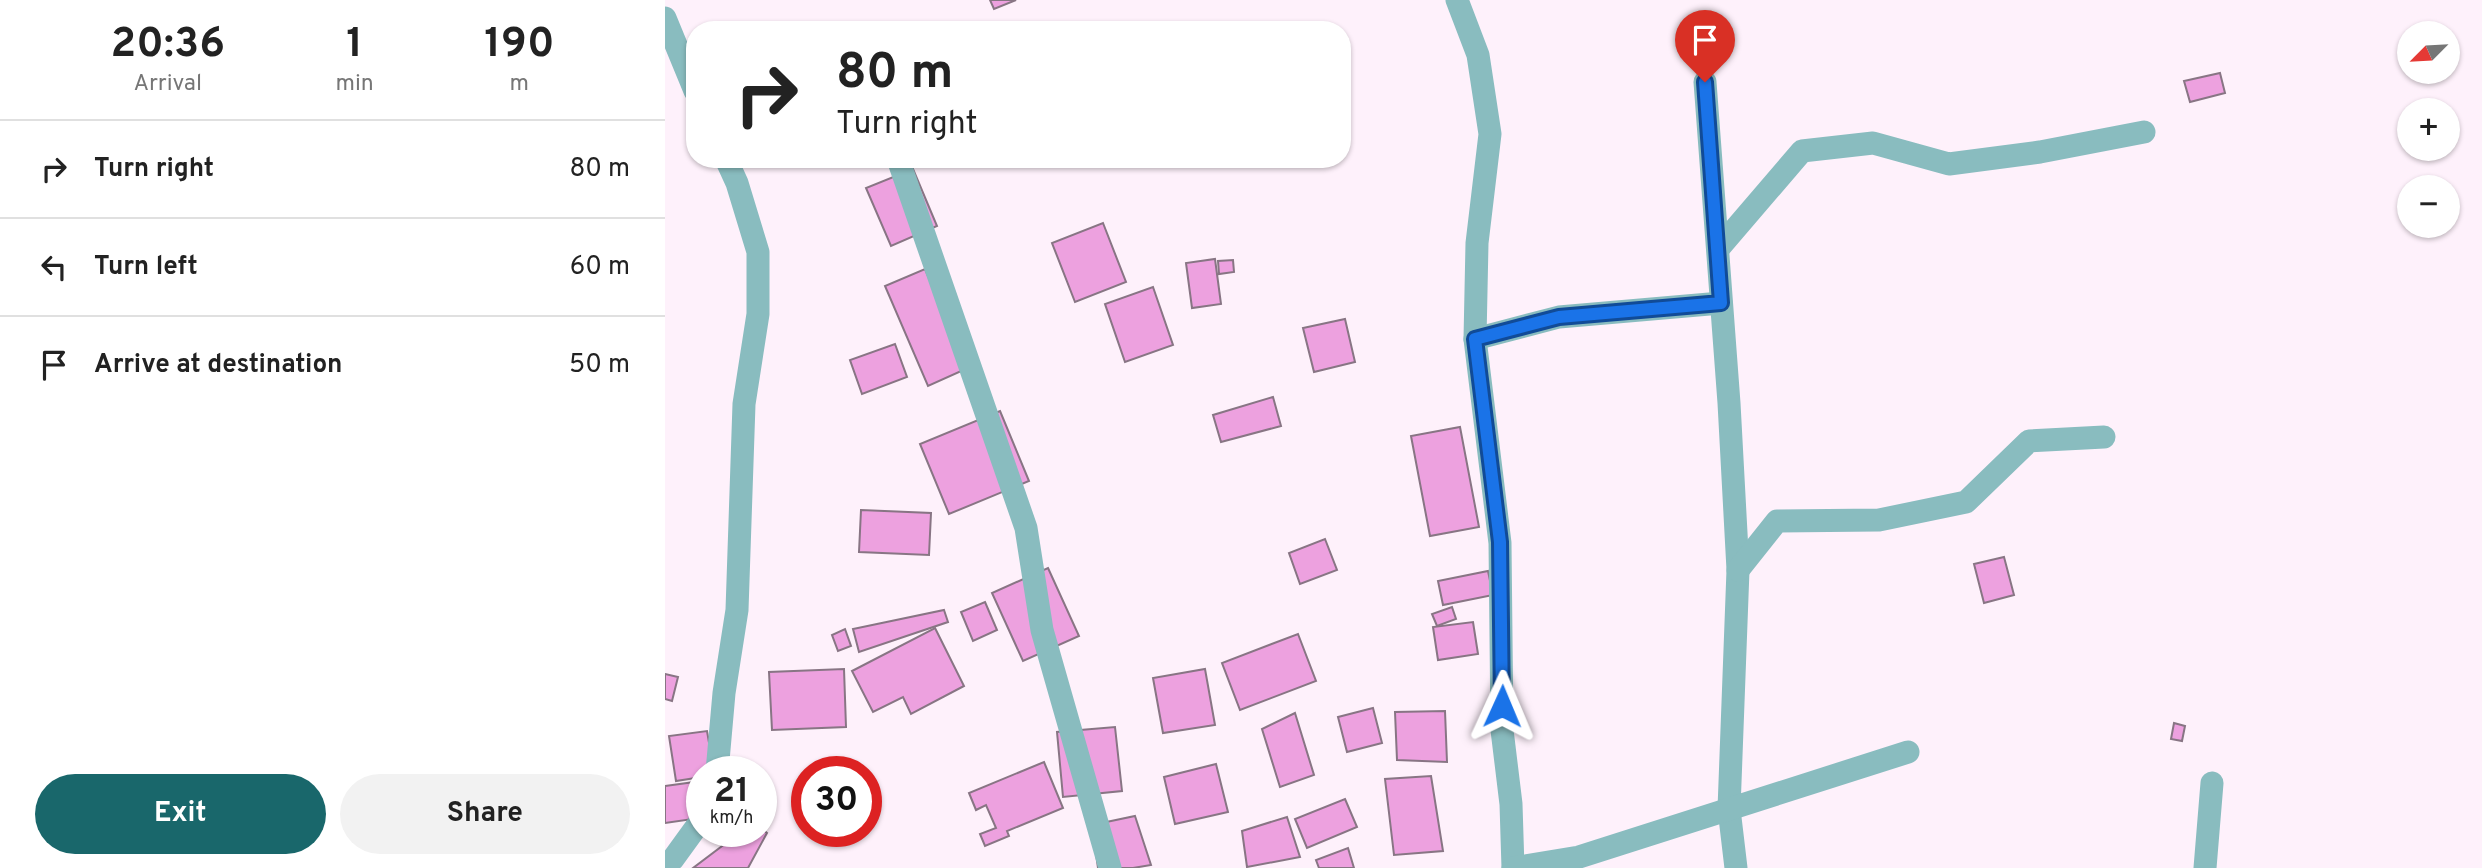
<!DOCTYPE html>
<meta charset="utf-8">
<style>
:root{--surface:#fff;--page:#f2f2f2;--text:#222;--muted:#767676;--line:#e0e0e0;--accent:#19676b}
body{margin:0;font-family:Overpass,sans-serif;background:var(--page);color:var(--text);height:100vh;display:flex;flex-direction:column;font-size:26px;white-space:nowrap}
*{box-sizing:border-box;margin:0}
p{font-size:23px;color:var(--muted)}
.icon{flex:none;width:38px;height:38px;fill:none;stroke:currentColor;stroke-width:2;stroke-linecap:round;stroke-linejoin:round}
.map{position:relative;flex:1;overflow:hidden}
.panel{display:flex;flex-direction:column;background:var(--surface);width:665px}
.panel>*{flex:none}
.hud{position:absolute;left:21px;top:21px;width:665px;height:147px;border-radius:28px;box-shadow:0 2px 5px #0004;background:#fff;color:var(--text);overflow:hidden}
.needle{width:46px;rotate:246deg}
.fabs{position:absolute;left:1732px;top:21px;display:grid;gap:14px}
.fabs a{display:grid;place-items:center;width:63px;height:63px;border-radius:50%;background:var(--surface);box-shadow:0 2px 5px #0004;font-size:35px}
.speed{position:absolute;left:21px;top:756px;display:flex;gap:14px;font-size:35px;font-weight:700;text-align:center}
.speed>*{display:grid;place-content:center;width:91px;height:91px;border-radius:50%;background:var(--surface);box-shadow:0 2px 5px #0004;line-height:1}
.speed small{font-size:18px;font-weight:400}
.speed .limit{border:10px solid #d22;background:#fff;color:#111}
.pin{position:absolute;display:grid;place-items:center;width:60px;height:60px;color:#fff;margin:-72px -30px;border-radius:50% 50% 50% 0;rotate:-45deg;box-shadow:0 0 7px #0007}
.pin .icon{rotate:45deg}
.me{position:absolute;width:77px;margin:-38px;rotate:1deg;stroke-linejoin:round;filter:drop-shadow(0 0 5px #0008)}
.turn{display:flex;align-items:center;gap:24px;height:147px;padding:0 35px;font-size:32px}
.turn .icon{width:91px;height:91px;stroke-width:2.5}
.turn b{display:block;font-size:49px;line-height:60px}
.eta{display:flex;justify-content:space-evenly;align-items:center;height:119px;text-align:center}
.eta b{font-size:42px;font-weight:700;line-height:49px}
.button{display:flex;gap:14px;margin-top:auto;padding:14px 35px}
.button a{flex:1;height:80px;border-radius:42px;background:var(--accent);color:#fff;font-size:28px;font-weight:700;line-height:80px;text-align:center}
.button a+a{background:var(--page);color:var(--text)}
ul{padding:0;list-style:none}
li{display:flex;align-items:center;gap:21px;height:98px;padding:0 35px;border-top:2px solid var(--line)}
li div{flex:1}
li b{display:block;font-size:26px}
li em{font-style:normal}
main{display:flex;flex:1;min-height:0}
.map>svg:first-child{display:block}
</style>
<main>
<section class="panel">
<div class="eta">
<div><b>20:36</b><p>Arrival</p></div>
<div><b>1</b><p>min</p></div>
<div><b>190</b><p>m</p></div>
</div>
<ul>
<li><svg class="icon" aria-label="right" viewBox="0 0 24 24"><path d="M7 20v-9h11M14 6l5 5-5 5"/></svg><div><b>Turn right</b></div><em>80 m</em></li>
<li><svg class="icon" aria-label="left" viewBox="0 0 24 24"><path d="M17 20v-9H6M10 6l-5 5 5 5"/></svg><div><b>Turn left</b></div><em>60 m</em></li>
<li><svg class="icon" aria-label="arrive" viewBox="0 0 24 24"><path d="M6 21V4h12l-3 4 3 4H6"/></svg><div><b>Arrive at destination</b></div><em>50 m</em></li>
</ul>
<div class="button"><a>Exit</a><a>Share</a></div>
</section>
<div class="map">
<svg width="1817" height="868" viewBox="0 0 1817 868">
<rect width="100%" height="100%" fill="#fef1fb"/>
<g fill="#eda1df" stroke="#887584" stroke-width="2">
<path d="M 325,0 L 351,0 L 329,9 Z"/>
<path d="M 1555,73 L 1560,93 L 1525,102 L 1519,81 Z"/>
<path d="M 248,169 L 272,226 L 226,246 L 201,188 Z"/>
<path d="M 438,223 L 461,282 L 410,302 L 387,243 Z"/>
<path d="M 550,259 L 556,304 L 527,308 L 521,263 Z"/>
<path d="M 568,260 L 569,272 L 554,274 L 553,261 Z"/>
<path d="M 260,269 L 303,368 L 263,386 L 220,286 Z"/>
<path d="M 488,287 L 508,345 L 460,362 L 440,304 Z"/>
<path d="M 680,319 L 690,362 L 649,372 L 638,328 Z"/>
<path d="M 230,344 L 242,377 L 197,394 L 185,360 Z"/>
<path d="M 608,397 L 616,426 L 556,442 L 548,415 Z"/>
<path d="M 335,411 L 364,481 L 284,514 L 255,444 Z"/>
<path d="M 795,427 L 814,527 L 765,536 L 746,436 Z"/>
<path d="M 196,510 L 266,513 L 264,555 L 194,552 Z"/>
<path d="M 660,539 L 672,570 L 635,584 L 624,553 Z"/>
<path d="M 1339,557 L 1349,595 L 1319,603 L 1309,564 Z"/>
<path d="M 383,568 L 414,636 L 358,661 L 327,593 Z"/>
<path d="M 823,571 L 828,595 L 778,605 L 773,581 Z"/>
<path d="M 320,602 L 332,630 L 308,641 L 296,612 Z"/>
<path d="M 787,607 L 791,619 L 772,626 L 767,614 Z"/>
<path d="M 279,610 L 283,622 L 194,652 L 188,629 Z"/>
<path d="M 808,622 L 813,654 L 773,660 L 768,627 Z"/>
<path d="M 270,628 L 299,686 L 246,714 L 238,697 L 208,712 L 187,671 Z"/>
<path d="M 180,629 L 186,646 L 173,651 L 167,635 Z"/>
<path d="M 633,634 L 651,681 L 575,710 L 557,663 Z"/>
<path d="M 179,669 L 181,727 L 107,730 L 104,672 Z"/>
<path d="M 540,669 L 550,725 L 498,733 L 488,678 Z"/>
<path d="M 0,674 L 13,677 L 7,701 L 0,699 Z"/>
<path d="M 708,708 L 717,743 L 682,752 L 673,717 Z"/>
<path d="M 780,711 L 782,762 L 732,760 L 730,712 Z"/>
<path d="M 630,713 L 649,775 L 615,787 L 597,729 Z"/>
<path d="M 1509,723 L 1520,726 L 1517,741 L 1506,739 Z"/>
<path d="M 450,727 L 457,791 L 398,797 L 392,732 Z"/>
<path d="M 42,731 L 49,772 L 37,772 L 37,777 L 11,781 L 4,736 Z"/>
<path d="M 379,762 L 398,808 L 342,831 L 344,836 L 320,846 L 315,834 L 331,828 L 321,805 L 311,810 L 304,793 Z"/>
<path d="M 551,764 L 563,812 L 510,824 L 499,777 Z"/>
<path d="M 766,776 L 778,851 L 729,855 L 720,779 Z"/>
<path d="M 37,781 L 37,805 L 33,805 L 35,818 L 0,823 L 0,786 Z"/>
<path d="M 680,799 L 692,827 L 642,848 L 630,819 Z"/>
<path d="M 470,816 L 486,865 L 468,868 L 433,868 L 427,825 Z"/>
<path d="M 622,817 L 635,857 L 582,867 L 577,831 Z"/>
<path d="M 96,828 L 102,833 L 83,868 L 28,868 L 77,831 L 96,831 Z"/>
<path d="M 683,848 L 689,868 L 654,868 L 651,860 Z"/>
</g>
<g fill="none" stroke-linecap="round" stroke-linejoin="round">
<g stroke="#89bcbf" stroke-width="23">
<path d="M 792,0 L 813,55 L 825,134 L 812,243 L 810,339 L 835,543 L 837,730 L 846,804 L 848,868"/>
<path d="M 0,18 L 30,91"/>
<path d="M 1040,82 L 1064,403 L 1073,570 L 1064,809 L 1071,868"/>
<path d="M 233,159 L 361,528 L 377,630 L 445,868"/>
<path d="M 1053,249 L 1137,151 L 1208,143 L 1284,164 L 1375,152 L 1479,132"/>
<path d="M 810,339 L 894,317 L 1056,303"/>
<path d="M 1073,570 L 1112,521 L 1214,520 L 1301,502 L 1364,441 L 1439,437"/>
<path d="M 52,772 L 59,693 L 72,610 L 79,404 L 93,314 L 93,252 L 72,183 L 61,159"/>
<path d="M 0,865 L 8,859 L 37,819"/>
<path d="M 848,868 L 914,857 L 1243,752"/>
<path d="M 1540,868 L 1547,783"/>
</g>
</g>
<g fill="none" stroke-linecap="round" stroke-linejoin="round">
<defs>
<path id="route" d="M 837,706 L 835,542 L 810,339 L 894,317 L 1056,303 L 1040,82"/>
</defs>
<use href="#route" stroke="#114b97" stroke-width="18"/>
<use href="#route" stroke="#1a73e8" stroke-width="12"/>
</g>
</svg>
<div class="fabs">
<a><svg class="needle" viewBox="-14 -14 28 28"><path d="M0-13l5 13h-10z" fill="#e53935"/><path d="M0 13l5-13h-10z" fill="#767676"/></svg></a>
<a>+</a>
<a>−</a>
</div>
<div class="speed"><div>21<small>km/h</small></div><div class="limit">30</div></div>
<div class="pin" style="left:1040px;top:82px;background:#d93025"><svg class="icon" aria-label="arrive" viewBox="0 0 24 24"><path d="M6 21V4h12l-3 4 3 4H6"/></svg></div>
<svg class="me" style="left:837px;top:706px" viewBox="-20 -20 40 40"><path d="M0-17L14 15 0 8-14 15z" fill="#1a73e8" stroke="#fff" stroke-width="4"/></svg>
<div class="hud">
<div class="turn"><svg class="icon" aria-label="right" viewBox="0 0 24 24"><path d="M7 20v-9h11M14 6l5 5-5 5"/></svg><div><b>80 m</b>Turn right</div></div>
</div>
</div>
</main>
